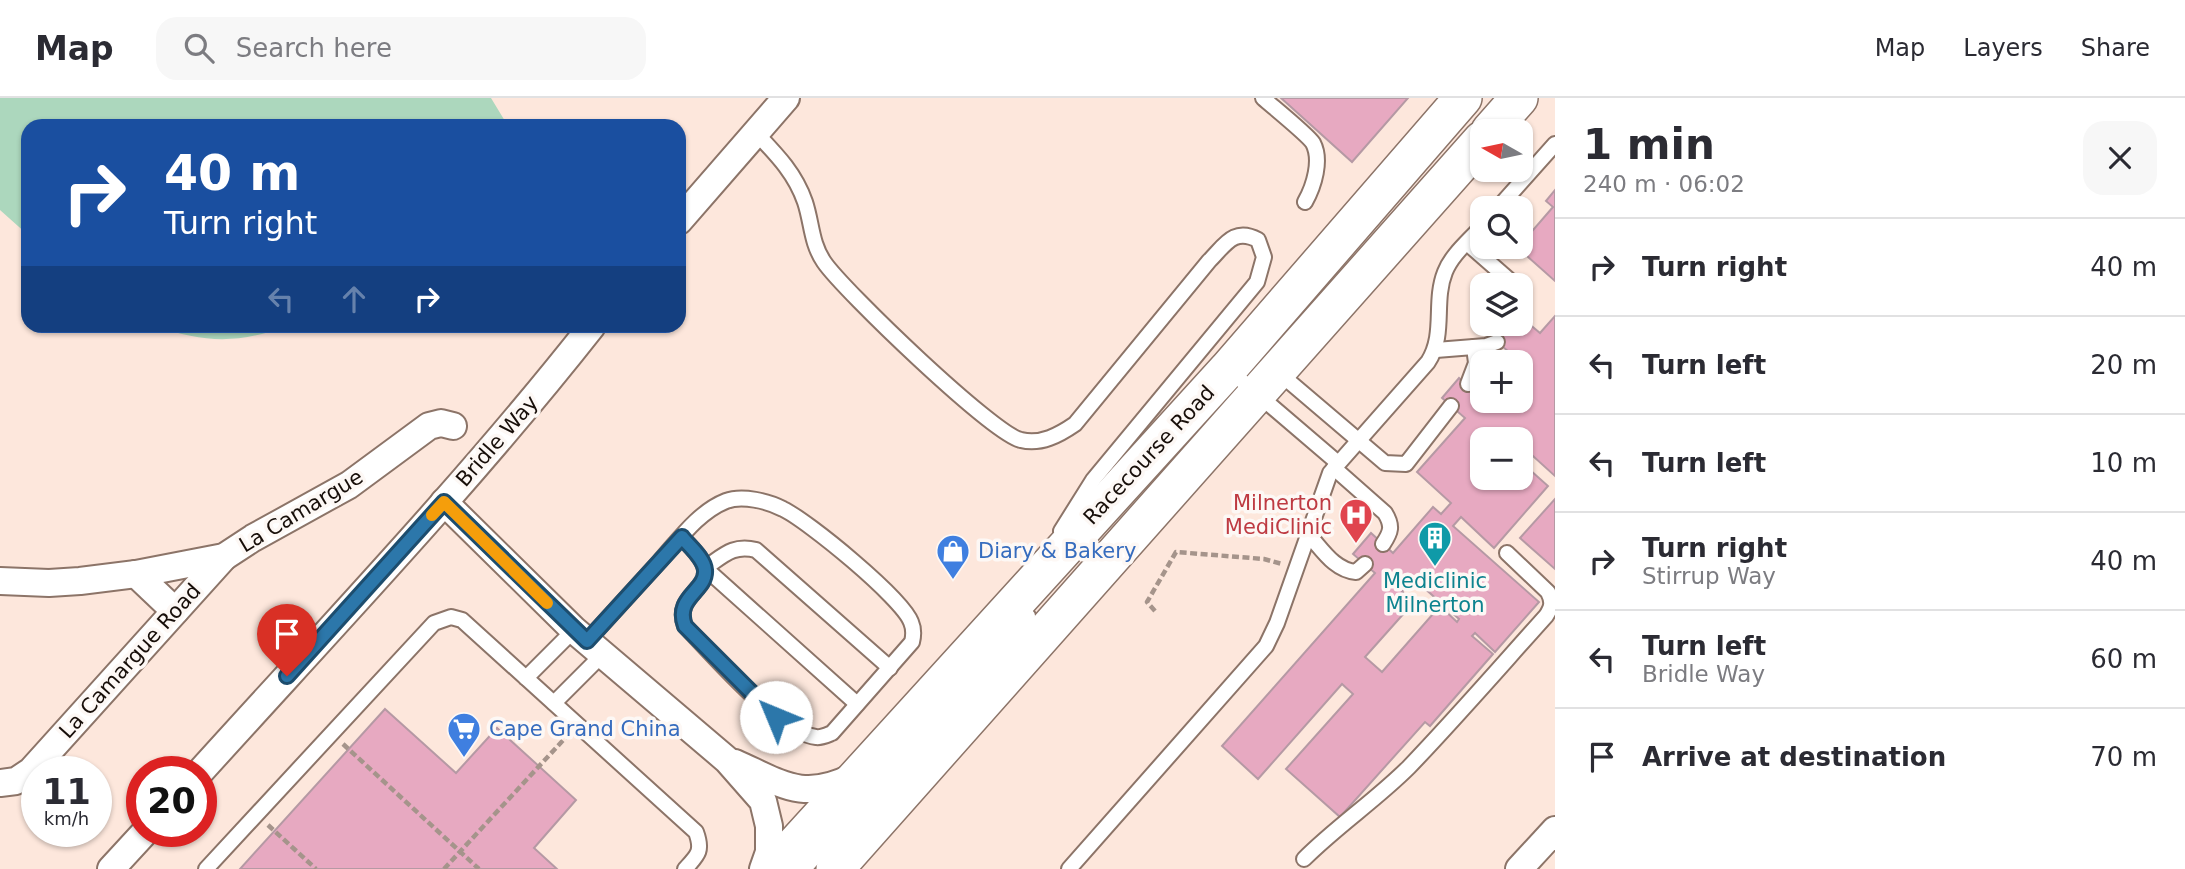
<!DOCTYPE html>
<meta charset="utf-8">
<style>
:root{--surface:#fff;--page:#f7f7f7;--text:#2b2b33;--muted:#7c7c81;--line:#e1e1e2}
body{margin:0;font-family:"DejaVu Sans",sans-serif;background:var(--page);color:var(--text);height:100vh;display:flex;flex-direction:column;font-size:26px;white-space:nowrap}
*{box-sizing:border-box;margin:0}
p{font-size:23px;color:var(--muted)}
.icon{flex:none;width:38px;height:38px;fill:none;stroke:currentColor;stroke-width:2;stroke-linecap:round;stroke-linejoin:round}
.map{position:relative;flex:1;overflow:hidden}
.side{display:flex;flex-direction:column;background:var(--surface);width:630px}
.side>*{flex:none}
.guide{position:absolute;left:21px;top:21px;width:665px;height:214px;border-radius:21px;box-shadow:0 2px 5px #0004;background:#1a4fa0;color:#fff;overflow:hidden}
.needle{width:46px;rotate:279deg}
.tools{position:absolute;left:1470px;top:21px;display:grid;gap:14px}
.tools a{display:grid;place-items:center;width:63px;height:63px;border-radius:14px;background:var(--surface);box-shadow:0 2px 5px #0004;font-size:35px}
.speed{position:absolute;left:21px;top:658px;display:flex;gap:14px;font-size:35px;font-weight:700;text-align:center}
.speed>*{display:grid;place-content:center;width:91px;height:91px;border-radius:50%;background:var(--surface);box-shadow:0 2px 5px #0004;line-height:1}
.speed small{font-size:18px;font-weight:400}
.speed .limit{border:10px solid #d22;background:#fff;color:#111}
.pin{position:absolute;display:grid;place-items:center;width:60px;height:60px;color:#fff;margin:-72px -30px;border-radius:50% 50% 50% 0;rotate:-45deg;box-shadow:0 0 7px #0007}
.pin .icon{rotate:45deg}
.me{position:absolute;width:77px;margin:-38px;rotate:315deg;stroke-linejoin:round;filter:drop-shadow(0 0 5px #0008)}
.turn{display:flex;align-items:center;gap:24px;height:147px;padding:0 28px;font-size:32px}
.turn .icon{width:91px;height:91px;stroke-width:2.5}
.turn b{display:block;font-size:49px;line-height:60px}
.lanes{display:flex;align-items:center;height:66px;padding:0 28px;background:#0003;justify-content:center;gap:35px;direction:ltr}
.lanes .off{opacity:.35}
.round{display:grid;place-items:center;flex:none;width:74px;height:74px;border-radius:21px;background:var(--page)}
.summary{display:flex;align-items:center;justify-content:space-between;height:119px;padding:0 28px}
h1{font-size:42px;font-weight:700;line-height:52px}
ul{padding:0;list-style:none}
li{display:flex;align-items:center;gap:21px;height:98px;padding:0 28px;border-top:2px solid var(--line)}
li div{flex:1}
li b{display:block;font-size:26px}
li em{font-style:normal}
header{display:flex;align-items:center;gap:42px;box-sizing:border-box;height:98px;padding:0 35px;background:var(--surface);border-bottom:2px solid var(--line)}
header strong{font-size:33px}
nav{display:flex;gap:38px;margin-inline-start:auto;font-size:24px}
.search{width:490px;height:63px;background:var(--page);display:flex;align-items:center;gap:18px;box-sizing:border-box;padding:0 24px;border-radius:21px;color:var(--muted);font-size:26px}
main{display:flex;flex:1;min-height:0}
.map>svg:first-child{display:block}
</style>
<header>
<strong>Map</strong>
<div class="search"><svg class="icon" aria-label="search" viewBox="0 0 24 24"><circle cx="10" cy="10" r="6"/><path d="M15 15l6 6"/></svg>Search here</div>
<nav><a>Map</a><a>Layers</a><a>Share</a></nav>
</header>
<main>
<div class="map">
<svg width="1555" height="771" viewBox="0 0 1555 771">
<rect width="100%" height="100%" fill="#fde7dc"/>
<g fill="#acd7bd">
<path d="M 0,0 L 491,0 L 508,28 L 28,28 L 28,137 L 0,112 Z"/>
<path d="M 155,228 L 287,228 C 238,246 205,245 155,228 Z"/>
</g>
<g fill="#e7a9c1" stroke="#b599a4" stroke-width="2" fill-rule="evenodd">
<path d="M 1281,0 L 1408,0 L 1352,64 Z"/>
<path d="M 1555,92 L 1555,183 L 1518,150 L 1521,149 L 1521,146 L 1553,109 L 1546,103 Z"/>
<path d="M 1555,218 L 1555,378 L 1523,349 L 1521,351 L 1521,341 L 1482,341 L 1482,380 L 1521,380 L 1521,364 L 1548,388 L 1494,450 L 1461,419 L 1453,428 L 1539,504 L 1495,554 L 1475,535 L 1472,538 L 1493,556 L 1430,628 L 1425,624 L 1340,719 L 1286,671 L 1353,596 L 1342,586 L 1258,681 L 1222,648 L 1375,475 L 1353,456 L 1371,435 L 1393,455 L 1433,409 L 1441,416 L 1451,405 L 1417,374 L 1465,320 L 1442,300 L 1459,280 L 1482,303 L 1521,303 L 1521,264 L 1514,264 L 1517,261 L 1487,235 L 1495,226 L 1521,226 L 1521,219 L 1540,235 ZM 1414,481 L 1459,521 L 1457,524 L 1440,508 L 1382,574 L 1365,559 L 1414,504 L 1402,494 Z"/>
<path d="M 1555,401 L 1555,471 L 1520,440 Z"/>
<path d="M 385,611 L 456,675 L 497,630 L 576,702 L 534,750 L 557,771 L 240,771 Z"/>
</g>
<g fill="none" stroke-linecap="round" stroke-linejoin="round">
<defs>
<g id="service">
<path d="M 1263,0 C 1272,8 1308,37 1313,45 C 1322,62 1314,88 1305,104"/>
<path d="M 756,35 C 776,56 795,75 805,104 C 812,125 811,145 824,164 C 843,192 994,337 1021,342 C 1041,347 1059,337 1075,326 L 1209,163 C 1225,147 1234,129 1258,142 L 1264,159 L 1257,184 L 1093,382 L 1061,433"/>
<path d="M 1498,110 L 1555,46"/>
<path d="M 1467,145 L 1515,187"/>
<path d="M 1521,195 L 1523,204 L 1521,216"/>
<path d="M 1436,252 L 1486,248 L 1497,244"/>
<path d="M 1228,271 L 1338,365"/>
<path d="M 1278,274 L 1385,365 L 1406,366 L 1451,308"/>
<path d="M 1468,286 L 1476,265 L 1474,249"/>
<path d="M 1334,370 L 1385,415 C 1393,428 1391,434 1383,446"/>
<path d="M 1308,436 C 1322,451 1334,472 1356,474 L 1365,466"/>
<path d="M 587,543 C 611,517 635,490 659,464 C 678,443 698,414 726,403 C 742,397 768,403 783,411 C 808,423 902,500 911,524 C 914,531 914,536 912,544 L 832,635 C 827,637 821,640 816,639 C 781,636 711,555 685,528 C 674,499 707,493 705,472 C 704,460 689,448 682,439"/>
<path d="M 526,580 L 574,532"/>
<path d="M 554,605 L 602,557"/>
<path d="M 857,606 L 705,470 C 723,458 733,446 756,452 L 890,570"/>
<path d="M 1304,761 C 1337,728 1376,702 1409,669 C 1456,620 1501,568 1546,518 C 1552,509 1553,504 1548,494 L 1507,455"/>
<path d="M 206,771 L 434,525 L 451,519 L 462,522 L 696,734 C 703,753 698,757 685,771"/>
<path d="M 804,771 L 1028,518"/>
<path d="M 1069,771 L 1266,548 L 1277,525 L 1330,375 L 1428,264 C 1446,236 1433,204 1445,174 C 1452,156 1470,142 1482,128"/>
</g>
<g id="minor">
<path d="M 679,123 L 786,0"/>
<path d="M 444,404 L 574,532 L 727,662 L 763,703 L 769,728 L 769,754 L 763,771"/>
<path d="M 136,476 L 175,513"/>
<path d="M 0,483 L 49,485 L 80,483 L 136,476 L 224,459 L 253,440 L 349,387 L 429,328 L 441,325 L 453,328"/>
<path d="M 735,665 C 782,686 803,704 853,679"/>
<path d="M 200,674 C 333,527 470,383 592,228"/>
<path d="M 0,685 L 16,683 L 31,673 L 224,459"/>
<path d="M 111,771 L 146,733"/>
<path d="M 1519,771 L 1555,732"/>
</g>
<g id="secondary">
<path d="M 1490,33 L 1519,0"/>
<path d="M 773,771 L 1228,271 L 1463,0"/>
<path d="M 835,771 L 1482,42"/>
</g>
</defs>
<use href="#service" stroke="#8c7468" stroke-width="18"/>
<use href="#minor" stroke="#8c7468" stroke-width="30"/>
<use href="#secondary" stroke="#8c7468" stroke-width="40"/>
<g stroke="#a5948b" stroke-width="4.5" stroke-dasharray="7 3.5" stroke-linecap="butt">
<path d="M 1155,513 L 1147,504 L 1176,454 L 1264,461 L 1282,466"/>
<path d="M 343,646 L 479,771"/>
<path d="M 268,727 L 316,771"/>
<path d="M 444,771 L 567,638"/>
</g>
<use href="#service" stroke="#fff" stroke-width="14"/>
<use href="#minor" stroke="#fff" stroke-width="26"/>
<use href="#secondary" stroke="#fff" stroke-width="37"/>
</g>
<g fill="none" stroke-linecap="round" stroke-linejoin="round">
<defs>
<path id="route" d="M 287,578 L 444,404 L 587,543 L 682,439 C 689,448 704,460 705,472 C 707,493 674,499 685,528 L 776,619"/>
</defs>
<use href="#route" stroke="#1d4d6e" stroke-width="18"/>
<use href="#route" stroke="#2c77aa" stroke-width="12"/>
<path stroke="#f59e0b" stroke-width="12" d="M 432,417 L 444,404 L 547,505"/>
</g>
<defs>
<symbol id="hospital-pin" viewBox="-11 -11 22 30"><path d="M0 17L-7.5 6A9.5 9.5 0 1 1 7.5 6Z" fill="#e0444e" stroke="#fdf8f5"/><path d="M-5-5h3v3.5h4V-5h3V5h-3V1.5h-4V5h-3Z" fill="#fff"/></symbol>
<symbol id="building-pin" viewBox="-11 -11 22 30"><path d="M0 17L-7.5 6A9.5 9.5 0 1 1 7.5 6Z" fill="#0f9aa8" stroke="#fdf8f5"/><path d="M-4-6H4V6H1V3H-1V6H-4ZM-2.5-4.3h1.7v1.8h-1.7ZM.8-4.3h1.7v1.8H.8ZM-2.5-1h1.7V.8h-1.7ZM.8-1h1.7V.8H.8Z" fill="#fff"/></symbol>
<symbol id="shop-pin" viewBox="-11 -11 22 30"><path d="M0 17L-7.5 6A9.5 9.5 0 1 1 7.5 6Z" fill="#3f7fe0" stroke="#fdf8f5"/><path d="M-5-2.5h2.3a2.7 3.5 0 0 1 5.4 0H5L5.5 6h-11ZM-1.5-2.5h3a1.5 2.3 0 0 0-3 0Z" fill="#fff"/></symbol>
<symbol id="supermarket-pin" viewBox="-11 -11 22 30"><path d="M0 17L-7.5 6A9.5 9.5 0 1 1 7.5 6Z" fill="#3f7fe0" stroke="#fdf8f5"/><path d="M-6-5.5h2.5l.6 2H6L4.5 2H-2.5L-4.4-4H-6ZM-1.5 3.2a1.3 1.3 0 1 0 .1 0ZM3 3.2a1.3 1.3 0 1 0 .1 0Z" fill="#fff"/></symbol>
</defs>
<g fill-rule="evenodd">
<use href="#hospital-pin" x="1337" y="398" width="38" height="52"/>
<use href="#building-pin" x="1416" y="421" width="38" height="52"/>
<use href="#shop-pin" x="934" y="434" width="38" height="52"/>
<use href="#supermarket-pin" x="445" y="612" width="38" height="52"/>
</g>
<g text-anchor="middle" dominant-baseline="central" stroke-width="7" stroke-linejoin="round" paint-order="stroke">
<g font-size="21" fill="#170e09" stroke="#fdf8f5">
<text transform="translate(497 343) rotate(-49)">Bridle Way</text>
<text transform="translate(1149 357) rotate(-47)">Racecourse Road</text>
<text transform="translate(301 413) rotate(-31)">La Camargue</text>
<text transform="translate(130 563) rotate(-48)">La Camargue Road</text>
</g>
<g font-size="21" fill="#be3a42" stroke="#fdf8f5" text-anchor="end">
<text x="1332" y="405">Milnerton<tspan x="1332" dy="24">MediClinic</tspan></text>
</g>
<g font-size="21" fill="#366cbe" stroke="#fdf8f5" text-anchor="start">
<text x="978" y="453">Diary &amp; Bakery</text>
<text x="489" y="631">Cape Grand China</text>
</g>
<g font-size="21" fill="#0d838f" stroke="#fdf8f5">
<text x="1435" y="483">Mediclinic<tspan x="1435" dy="24">Milnerton</tspan></text>
</g>
</g>
</svg>
<div class="tools">
<a><svg class="needle" viewBox="-14 -14 28 28"><path d="M0-13l5 13h-10z" fill="#e53935"/><path d="M0 13l5-13h-10z" fill="#7c7c81"/></svg></a>
<a><svg class="icon" aria-label="search" viewBox="0 0 24 24"><circle cx="10" cy="10" r="6"/><path d="M15 15l6 6"/></svg></a>
<a><svg class="icon" aria-label="layers" viewBox="0 0 24 24"><path d="M12 4l9 5-9 5-9-5zM3 14l9 5 9-5"/></svg></a>
<a>+</a>
<a>−</a>
</div>
<div class="speed"><div>11<small>km/h</small></div><div class="limit">20</div></div>
<div class="pin" style="left:287px;top:578px;background:#d93025"><svg class="icon" aria-label="arrive" viewBox="0 0 24 24"><path d="M6 21V4h12l-3 4 3 4H6"/></svg></div>
<svg class="me" style="left:776px;top:619px" viewBox="-20 -20 40 40"><circle r="19" fill="#fff"/><path d="M0-13L10 11 0 6-10 11z" fill="#2c77aa"/></svg>
<div class="guide">
<div class="turn"><svg class="icon" aria-label="right" viewBox="0 0 24 24"><path d="M7 20v-9h11M14 6l5 5-5 5"/></svg><div><b>40 m</b>Turn right</div></div>
<div class="lanes"><svg class="icon off" aria-label="left" viewBox="0 0 24 24"><path d="M17 20v-9H6M10 6l-5 5 5 5"/></svg><svg class="icon off" aria-label="ahead" viewBox="0 0 24 24"><path d="M12 20V5M6 11l6-6 6 6"/></svg><svg class="icon" aria-label="right" viewBox="0 0 24 24"><path d="M7 20v-9h11M14 6l5 5-5 5"/></svg></div>
</div>
</div>
<section class="side">
<div class="summary"><div><h1>1 min</h1><p>240 m · 06:02</p></div><a class="round"><svg class="icon" aria-label="close" viewBox="0 0 24 24"><path d="M6 6l12 12M18 6L6 18"/></svg></a></div>
<ul>
<li><svg class="icon" aria-label="right" viewBox="0 0 24 24"><path d="M7 20v-9h11M14 6l5 5-5 5"/></svg><div><b>Turn right</b></div><em>40 m</em></li>
<li><svg class="icon" aria-label="left" viewBox="0 0 24 24"><path d="M17 20v-9H6M10 6l-5 5 5 5"/></svg><div><b>Turn left</b></div><em>20 m</em></li>
<li><svg class="icon" aria-label="left" viewBox="0 0 24 24"><path d="M17 20v-9H6M10 6l-5 5 5 5"/></svg><div><b>Turn left</b></div><em>10 m</em></li>
<li><svg class="icon" aria-label="right" viewBox="0 0 24 24"><path d="M7 20v-9h11M14 6l5 5-5 5"/></svg><div><b>Turn right</b><p>Stirrup Way</p></div><em>40 m</em></li>
<li><svg class="icon" aria-label="left" viewBox="0 0 24 24"><path d="M17 20v-9H6M10 6l-5 5 5 5"/></svg><div><b>Turn left</b><p>Bridle Way</p></div><em>60 m</em></li>
<li><svg class="icon" aria-label="arrive" viewBox="0 0 24 24"><path d="M6 21V4h12l-3 4 3 4H6"/></svg><div><b>Arrive at destination</b></div><em>70 m</em></li>
</ul>
</section>
</main>
